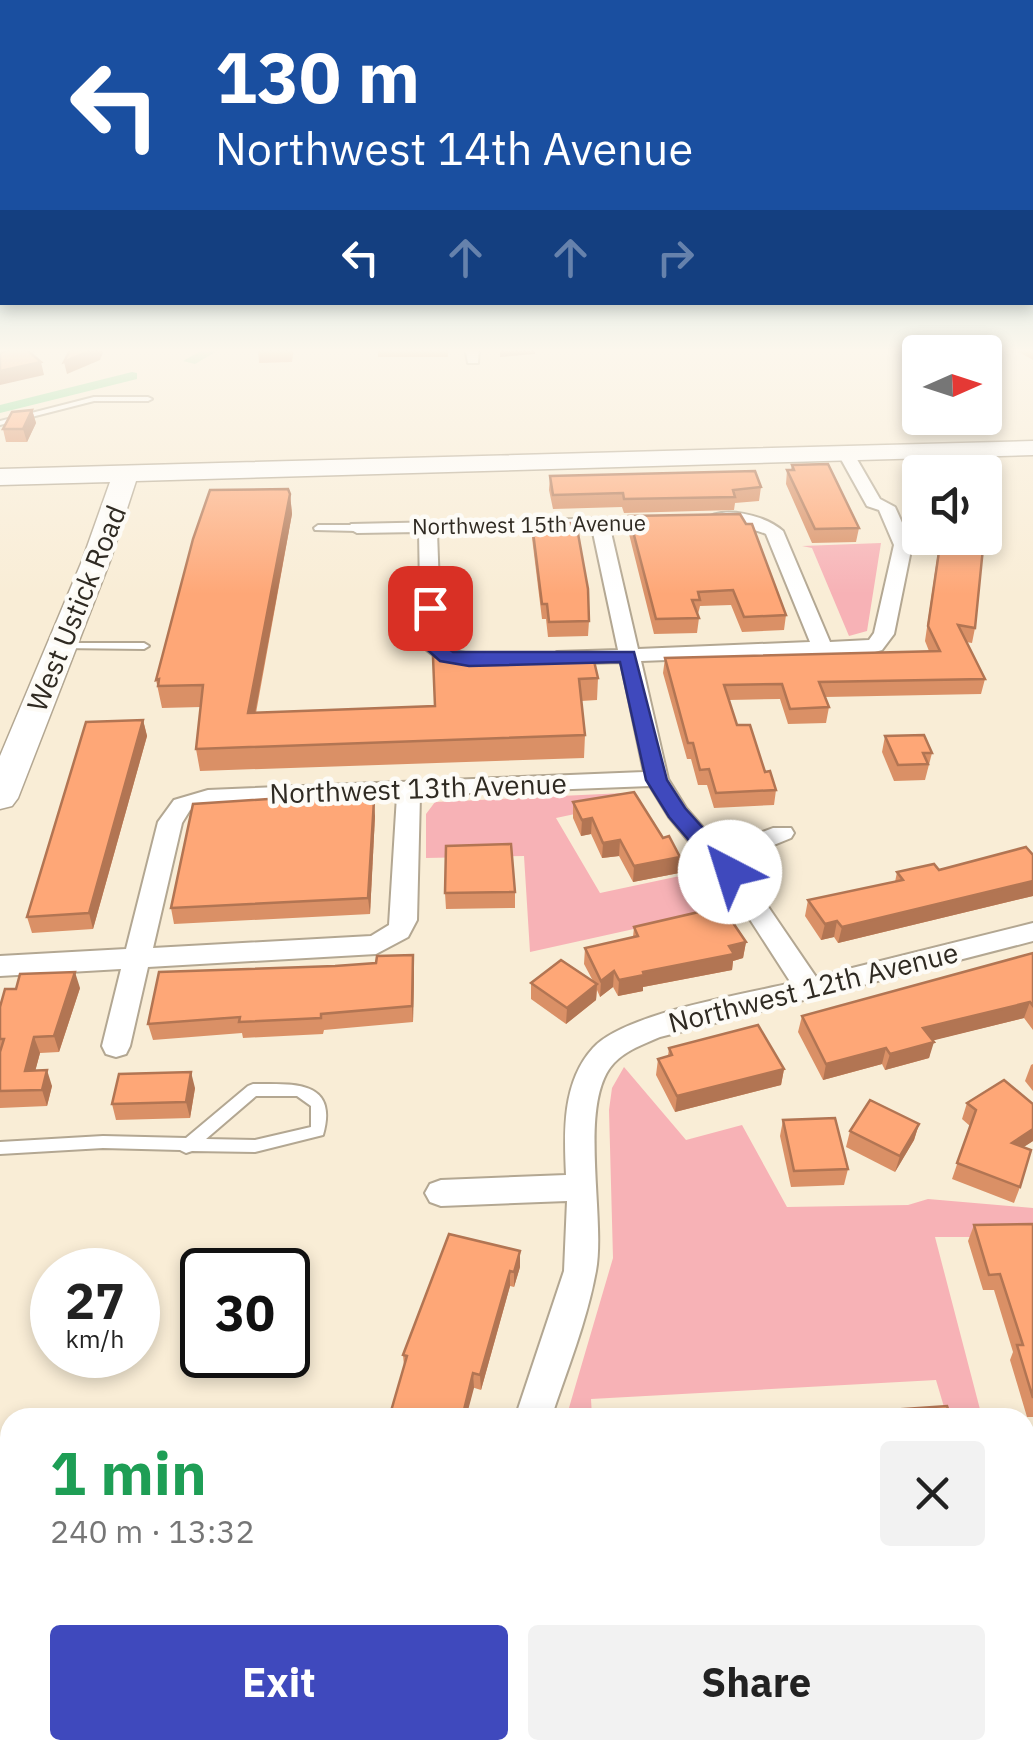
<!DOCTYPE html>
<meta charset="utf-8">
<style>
:root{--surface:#fff;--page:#f2f2f2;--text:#222;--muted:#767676;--accent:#3f49bd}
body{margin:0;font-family:"IBM Plex Sans",sans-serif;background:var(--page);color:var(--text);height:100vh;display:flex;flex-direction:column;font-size:38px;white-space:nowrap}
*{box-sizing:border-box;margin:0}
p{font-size:32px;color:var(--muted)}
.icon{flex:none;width:55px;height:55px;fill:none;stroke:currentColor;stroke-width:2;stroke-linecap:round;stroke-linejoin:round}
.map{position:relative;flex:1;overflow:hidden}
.drawer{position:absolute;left:0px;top:1408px;width:1035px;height:352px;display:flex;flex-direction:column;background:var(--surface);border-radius:30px 30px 0 0;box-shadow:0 5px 15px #0003}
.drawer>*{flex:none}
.banner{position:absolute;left:0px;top:0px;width:1035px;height:305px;box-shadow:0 5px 15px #0003;background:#1a4fa0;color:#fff;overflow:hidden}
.needle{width:65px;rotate:87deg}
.fabs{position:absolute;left:902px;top:335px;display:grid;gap:20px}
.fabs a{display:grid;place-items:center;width:100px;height:100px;border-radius:10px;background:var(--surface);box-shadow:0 5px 15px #0003;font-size:50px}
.speed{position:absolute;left:30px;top:1248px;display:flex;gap:20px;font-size:50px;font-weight:700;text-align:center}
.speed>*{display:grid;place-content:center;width:130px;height:130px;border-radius:50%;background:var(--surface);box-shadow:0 5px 15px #0003;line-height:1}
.speed small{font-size:25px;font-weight:400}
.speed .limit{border:5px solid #111;border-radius:15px;background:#fff;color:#111}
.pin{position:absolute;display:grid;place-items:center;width:85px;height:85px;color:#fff;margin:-42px;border-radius:20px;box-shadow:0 5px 15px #0006}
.me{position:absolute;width:110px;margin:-55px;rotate:320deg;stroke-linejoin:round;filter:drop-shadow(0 0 8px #0008)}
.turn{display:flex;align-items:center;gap:35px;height:210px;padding:0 50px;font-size:45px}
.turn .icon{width:130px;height:130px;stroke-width:2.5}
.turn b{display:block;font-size:70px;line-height:85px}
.lanes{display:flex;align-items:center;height:95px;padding:0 50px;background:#0003;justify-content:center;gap:50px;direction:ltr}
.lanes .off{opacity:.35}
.round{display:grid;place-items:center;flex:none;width:105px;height:105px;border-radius:10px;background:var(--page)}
.overview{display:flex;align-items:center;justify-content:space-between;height:170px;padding:0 50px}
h1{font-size:60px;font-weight:700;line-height:75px;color:#1e9e55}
.button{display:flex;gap:20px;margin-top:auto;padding:20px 50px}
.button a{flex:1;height:115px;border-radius:10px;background:var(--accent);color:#fff;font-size:40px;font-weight:700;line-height:115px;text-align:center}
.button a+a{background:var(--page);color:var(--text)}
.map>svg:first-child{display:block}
</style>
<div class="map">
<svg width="1033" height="1758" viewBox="0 0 1033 1758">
<rect width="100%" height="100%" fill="#f9edd6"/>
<g fill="#f7b2b6">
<path d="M 881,543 L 867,631 L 849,636 L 812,548 L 802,546 Z"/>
<path d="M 624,793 L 641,800 L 556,818 L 600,893 L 708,870 L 734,911 L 670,921 L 530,952 L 524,856 L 426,858 L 426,814 L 435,802 Z"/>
<path d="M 624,1067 L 686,1140 L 742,1125 L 787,1207 L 908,1205 L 928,1199 L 1033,1208 L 1033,1237 L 935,1237 L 982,1417 L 947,1417 L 936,1380 L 591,1399 L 592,1417 L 566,1418 L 613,1258 L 609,1110 L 612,1088 Z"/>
</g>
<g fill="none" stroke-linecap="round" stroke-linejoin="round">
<g fill="#8add9d" fill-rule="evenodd">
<path d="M 206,348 L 222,348 L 195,364 L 183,361 Z"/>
<path d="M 132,372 L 137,373 L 137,379 L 0,413 L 0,405 Z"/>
</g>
<defs>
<g id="lane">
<path d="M 921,348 L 929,348 L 932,352 L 925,352 Z"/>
<path d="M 94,397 L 148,397 L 152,399 L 148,401 L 94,401 L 0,425 L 0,421 Z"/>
<path d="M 318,525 L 357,525 L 361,528 L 357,531 L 315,530 L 314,528 Z"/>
<path d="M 63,643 L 144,643 L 149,646 L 144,649 L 59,648 L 58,646 Z"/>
<path d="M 253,1084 C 292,1084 339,1079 323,1135 L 255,1152 L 192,1151 L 186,1153 L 180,1150 L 103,1148 L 0,1154 L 0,1142 L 103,1136 L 186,1138 L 248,1086 ZM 256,1096 L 297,1096 L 311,1106 L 311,1127 L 255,1140 L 206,1139 Z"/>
</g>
<g id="street">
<path d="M 20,348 L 41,348 L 0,364 L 0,355 Z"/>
<path d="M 465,348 L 479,348 L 478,363 L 468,363 Z"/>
<path d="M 839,449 L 851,449 L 880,499 L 895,507 L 912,545 L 894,634 L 882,650 L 875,652 L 641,661 L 668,779 L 686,808 L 721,848 L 773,828 L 791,828 L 794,833 L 791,838 L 732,862 L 758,892 L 816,977 L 1033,923 L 1033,941 L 660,1037 C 644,1044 626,1050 614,1063 C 577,1102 606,1217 596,1271 C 587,1321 567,1370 551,1418 L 515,1418 L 564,1271 L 567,1201 L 441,1206 L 430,1202 L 425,1193 L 430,1184 L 441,1180 L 566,1175 C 564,1132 562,1082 593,1048 C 625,1013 743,995 791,983 L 740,904 L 669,817 L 650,786 L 420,795 L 417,920 L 408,937 L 376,954 L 148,967 L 130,1046 L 126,1054 L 116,1057 L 106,1054 L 102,1046 L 121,969 L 0,976 L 0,956 L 126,949 L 158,822 L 174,800 L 208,790 L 644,772 L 621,662 L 557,664 L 547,658 L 557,652 L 618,650 L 592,528 L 437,532 L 441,642 L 453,651 L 484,656 L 487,660 L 484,664 C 460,669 437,663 421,644 L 419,532 L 357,533 L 348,528 L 351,524 L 668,517 L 668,525 L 662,526 L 610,528 L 638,649 L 810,642 L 766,534 C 744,524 718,530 703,520 C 723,505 765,515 783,531 L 830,642 L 869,640 L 874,633 L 894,545 L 879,510 L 867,506 L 837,452 ZM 397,796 L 389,925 L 371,936 L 153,948 L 182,823 L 190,810 L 217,802 Z"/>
<path d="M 1033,1543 L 1033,1581 L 1025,1582 L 1025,1544 Z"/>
<path d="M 661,1750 L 703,1750 L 704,1758 L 662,1758 Z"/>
</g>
<path id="secondary" d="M 1033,441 L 1033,455 L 136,481 L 110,561 L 18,798 L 12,806 L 0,809 L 0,756 L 82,561 L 110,482 L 0,485 L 0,469 Z"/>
</defs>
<use href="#lane" stroke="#b3a792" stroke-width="4"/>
<use href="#street" stroke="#b3a792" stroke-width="4"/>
<use href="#secondary" stroke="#b3a792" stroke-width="3"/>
<use href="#lane" fill="#fff" fill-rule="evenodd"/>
<use href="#street" fill="#fff" fill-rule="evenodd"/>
<use href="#secondary" fill="#fff" fill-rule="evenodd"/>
</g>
<g fill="#da9066">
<path d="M 294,348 L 292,362 L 259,363 L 258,350 Z"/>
<rect x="378" y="348" width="70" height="9"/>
<path d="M 940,348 L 991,348 L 988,360 L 985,359 L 985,352 L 958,352 Z"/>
<path d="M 1012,348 L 1033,348 L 1033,360 Z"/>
<path d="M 32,410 L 36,423 L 27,442 L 6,442 L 3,429 Z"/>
<path d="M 984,461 L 996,479 L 993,491 L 995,511 L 992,525 L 985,525 L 985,472 L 920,472 L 920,497 L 918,497 L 906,478 L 909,464 Z"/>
<path d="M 792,465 L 859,528 L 856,542 L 812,543 L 786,484 L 787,470 L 791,470 Z"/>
<path d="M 550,476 L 761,487 L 759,501 L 735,503 L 734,510 L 624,513 L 622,507 L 553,509 L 549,490 Z"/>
<path d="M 290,494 L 292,514 L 256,713 L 435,706 L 590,661 L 598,678 L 597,700 L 581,701 L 585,735 L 584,758 L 200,771 L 196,749 L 201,707 L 162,708 L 156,680 Z"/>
<path d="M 629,516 L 786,615 L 784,630 L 742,632 L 731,605 L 700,606 L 698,614 L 699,618 L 697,633 L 654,634 L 628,530 Z"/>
<path d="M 532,524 L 571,529 L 589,621 L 588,636 L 548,637 L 546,619 L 542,619 L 532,538 Z"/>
<path d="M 940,538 L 984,538 L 975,628 L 972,643 L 966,642 L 985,679 L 981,694 L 825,697 L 829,707 L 826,723 L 788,724 L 780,699 L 729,700 L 737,725 L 776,790 L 774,805 L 714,808 L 707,785 L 698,785 L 691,759 L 687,759 L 663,673 L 665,658 L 929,651 L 925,641 Z"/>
<path d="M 143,720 L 147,736 L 93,929 L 32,933 L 27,917 Z"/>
<path d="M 885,736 L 932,753 L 925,780 L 894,781 L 882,752 Z"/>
<path d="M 573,802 L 679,873 L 633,882 L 619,856 L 602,858 L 591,834 L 581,836 L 573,818 Z"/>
<path d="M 375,816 L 370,914 L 174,924 L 171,908 Z"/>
<path d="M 1033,855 L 1033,896 L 838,943 L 834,937 L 821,940 L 805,916 L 808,900 L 895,882 L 897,872 L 939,870 Z"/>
<path d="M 515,892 L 515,908 L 446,909 L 445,893 Z"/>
<path d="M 717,916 L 746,942 L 743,958 L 733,961 L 732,970 L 643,987 L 643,991 L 618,996 L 613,987 L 600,997 L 597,990 L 596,1000 L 566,1024 L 531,999 L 531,983 L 593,981 L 584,964 L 585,948 L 633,937 L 634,927 Z"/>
<path d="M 1033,953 L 1033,1030 L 1024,1018 L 933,1040 L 929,1058 L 885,1070 L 882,1064 L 823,1080 L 798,1032 L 802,1016 Z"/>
<path d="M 414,971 L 413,1022 L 324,1030 L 323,1034 L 243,1038 L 242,1033 L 153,1040 L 148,1024 Z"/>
<path d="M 80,988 L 59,1052 L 40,1053 L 35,1071 L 52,1086 L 47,1106 L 0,1108 L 0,1007 Z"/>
<path d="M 669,1048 L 784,1069 L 781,1085 L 675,1112 L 656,1075 L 658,1059 L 668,1056 Z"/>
<path d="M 1033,1064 L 1033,1091 L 1025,1081 L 1031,1065 Z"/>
<path d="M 195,1088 L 190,1118 L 116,1120 L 112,1104 Z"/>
<path d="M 967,1103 L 1033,1141 L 1023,1147 L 1020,1187 L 1014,1203 L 952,1179 L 970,1126 L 962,1119 Z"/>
<path d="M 783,1120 L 848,1169 L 844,1185 L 791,1187 L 780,1136 Z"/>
<path d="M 919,1124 L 914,1140 L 895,1172 L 846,1147 L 850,1131 Z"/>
<path d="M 1033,1224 L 1033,1417 L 1027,1417 L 1010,1360 L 1013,1352 L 994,1290 L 983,1290 L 968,1241 L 974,1225 Z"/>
<path d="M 520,1251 L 520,1267 L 514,1287 L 510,1286 L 481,1390 L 404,1366 L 403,1355 Z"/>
<rect x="1025" y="1618" width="8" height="106"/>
<path d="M 365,1750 L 448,1750 L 443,1758 L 373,1758 L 366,1752 Z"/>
<path d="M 753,1750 L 790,1750 L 788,1755 L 754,1757 Z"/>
<path d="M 944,1750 L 1004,1750 L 998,1758 L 946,1758 Z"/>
</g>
<g fill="#b27553">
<path d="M 96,348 L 105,348 L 100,360 L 67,374 L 64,362 Z"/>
<path d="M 500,348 L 535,348 L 535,354 L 500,357 Z"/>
<path d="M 41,362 L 44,375 L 0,385 L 0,371 Z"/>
<path d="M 32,410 L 36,423 L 27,442 L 23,429 Z"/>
<path d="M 290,494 L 292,514 L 251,735 L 248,713 Z"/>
<path d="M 143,720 L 147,736 L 93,929 L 89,913 Z"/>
<path d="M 374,800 L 375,816 L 370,914 L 368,898 Z"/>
<path d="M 592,818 L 591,834 L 581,836 L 582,820 Z"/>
<path d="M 620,840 L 619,856 L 602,858 L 603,843 Z"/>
<path d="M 680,857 L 679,873 L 633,882 L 634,866 Z"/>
<path d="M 1033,881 L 1033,896 L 838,943 L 842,927 Z"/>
<path d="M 837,921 L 834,937 L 821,940 L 825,924 Z"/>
<path d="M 746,942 L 743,958 L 733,961 L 732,970 L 643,987 L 643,991 L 618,996 L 619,980 L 643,972 Z"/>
<path d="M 413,955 L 414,971 L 413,1022 L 412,1006 Z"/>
<path d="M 614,971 L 613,987 L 600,997 L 601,981 Z"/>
<path d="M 75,972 L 80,988 L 59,1052 L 54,1036 Z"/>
<path d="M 597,984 L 596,1000 L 566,1024 L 567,1008 Z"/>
<path d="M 1030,1002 L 1024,1018 L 919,1044 L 923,1028 Z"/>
<path d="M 34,1037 L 40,1053 L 31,1087 L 25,1071 Z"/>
<path d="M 934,1042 L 929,1058 L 885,1070 L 890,1054 Z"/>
<path d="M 886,1048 L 882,1064 L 823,1080 L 826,1064 Z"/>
<path d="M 784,1069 L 781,1085 L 675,1112 L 677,1096 Z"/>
<path d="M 47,1070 L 52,1086 L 47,1106 L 42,1090 Z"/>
<path d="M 191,1072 L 195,1088 L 190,1118 L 186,1102 Z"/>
<path d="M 919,1124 L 914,1140 L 895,1172 L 900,1156 Z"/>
<path d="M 1033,1129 L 1033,1141 L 1006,1159 L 1012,1143 Z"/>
<path d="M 520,1251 L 520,1267 L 514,1287 L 514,1272 Z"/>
<path d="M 510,1271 L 510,1286 L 481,1390 L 480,1375 Z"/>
<path d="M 473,1373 L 474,1388 L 466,1418 L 462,1418 Z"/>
<path d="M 440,1750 L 448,1750 L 443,1758 L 435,1758 Z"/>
</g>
<g fill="#fea777" stroke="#b27553" stroke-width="2.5">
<path d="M 15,348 L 25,348 L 41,362 L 0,371 L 0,353 Z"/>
<path d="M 71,348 L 96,348 L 64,362 Z"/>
<path d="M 260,348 L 291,348 L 291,349 L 258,350 Z"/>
<path d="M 32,410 L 23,429 L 3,429 L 12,412 Z"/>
<path d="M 984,461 L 996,479 L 987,479 L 993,489 L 995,511 L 988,510 L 985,524 L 985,472 L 920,472 L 920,482 L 909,464 Z"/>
<path d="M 828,464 L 859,528 L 815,529 L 787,470 L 794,470 L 792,465 Z"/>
<path d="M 755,471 L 761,487 L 733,490 L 735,497 L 624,499 L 623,493 L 553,495 L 550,476 Z"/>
<path d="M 288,489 L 290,494 L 248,713 L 435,706 L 433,657 L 588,653 L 590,661 L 594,661 L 598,678 L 579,679 L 585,735 L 196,749 L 203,685 L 158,686 L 159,679 L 156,680 L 193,539 L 210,490 Z"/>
<path d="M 740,514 L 746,524 L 752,524 L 786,615 L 744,617 L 733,590 L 698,592 L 700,600 L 692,600 L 699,618 L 656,619 L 629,516 Z"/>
<path d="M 570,523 L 571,529 L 577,528 L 588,589 L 589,621 L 549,622 L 547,604 L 542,604 L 532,524 Z"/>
<path d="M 941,538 L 984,538 L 975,628 L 958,625 L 985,679 L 819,682 L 829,707 L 790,709 L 782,684 L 724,685 L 737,725 L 750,725 L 765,772 L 770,771 L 776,790 L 716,793 L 709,769 L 700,770 L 693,743 L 688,743 L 665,658 L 940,651 L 928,626 Z"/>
<path d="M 143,720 L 89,913 L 27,917 L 86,722 Z"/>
<path d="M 924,735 L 932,753 L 923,753 L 928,764 L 898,765 L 885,736 Z"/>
<path d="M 634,792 L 663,838 L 669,836 L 680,857 L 634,866 L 620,840 L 603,843 L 592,818 L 582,820 L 573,802 Z"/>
<path d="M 298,797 L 374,800 L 368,898 L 171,908 L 193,804 Z"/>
<path d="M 511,844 L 515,892 L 445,893 L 446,846 Z"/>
<path d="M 1026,847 L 1033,855 L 1033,881 L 842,927 L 837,921 L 825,924 L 808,900 L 903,880 L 897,872 L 934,864 L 939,870 Z"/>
<path d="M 712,909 L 717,916 L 727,914 L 746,942 L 729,946 L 734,954 L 643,972 L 644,975 L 619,980 L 614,971 L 601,981 L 585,948 L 638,936 L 634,927 Z"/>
<path d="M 1033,953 L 1033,1006 L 1030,1002 L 923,1028 L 934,1042 L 890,1054 L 886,1048 L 826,1064 L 802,1016 Z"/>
<path d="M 413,955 L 412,1006 L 321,1014 L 321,1018 L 239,1022 L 240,1017 L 148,1024 L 159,972 L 335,966 L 376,963 L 377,956 Z"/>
<path d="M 561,960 L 597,984 L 567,1008 L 531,983 Z"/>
<path d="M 75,972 L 54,1036 L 34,1037 L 25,1071 L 47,1070 L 42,1090 L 0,1091 L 0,1052 L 4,1039 L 0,1039 L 0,1007 L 5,989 L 16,989 L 20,974 Z"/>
<path d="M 758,1025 L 784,1069 L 677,1096 L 658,1059 L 672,1055 L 669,1048 Z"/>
<path d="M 191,1072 L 186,1102 L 112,1104 L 119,1074 Z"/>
<path d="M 1004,1080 L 1033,1104 L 1033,1129 L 1012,1143 L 1031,1150 L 1020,1187 L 957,1163 L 976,1110 L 967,1103 Z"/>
<path d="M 870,1100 L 919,1124 L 900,1156 L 850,1131 Z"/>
<path d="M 835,1118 L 848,1169 L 794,1171 L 783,1120 Z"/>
<path d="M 1033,1224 L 1033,1398 L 1017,1345 L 1023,1345 L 1000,1274 L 989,1275 L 974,1225 Z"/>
<path d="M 449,1234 L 520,1251 L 514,1272 L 510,1271 L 480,1375 L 473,1373 L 462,1418 L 389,1418 L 407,1356 L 403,1355 Z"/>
<path d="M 947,1406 L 951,1418 L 818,1418 L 817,1415 Z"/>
<path d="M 1025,1618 L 1033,1618 L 1033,1712 L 1031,1712 L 1025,1692 Z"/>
<path d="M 375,1750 L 440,1750 L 435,1758 L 386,1758 Z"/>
<path d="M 954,1750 L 988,1750 L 955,1752 Z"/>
</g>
<linearGradient id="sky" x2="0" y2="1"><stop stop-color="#82c4ca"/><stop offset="0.59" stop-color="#fcf7ed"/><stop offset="1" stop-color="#fcf7ed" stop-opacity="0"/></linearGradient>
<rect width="1033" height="594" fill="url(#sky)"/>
<path fill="#3f49bd" stroke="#292f7b" stroke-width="2.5" d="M 430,603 L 439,608 L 440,642 L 453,652 L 634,652 L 667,780 L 685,808 L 738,867 L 741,872 L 738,878 L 721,878 L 669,817 L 646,780 L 620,662 L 469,666 L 440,661 L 421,644 L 421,608 Z"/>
<g text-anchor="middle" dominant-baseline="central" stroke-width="9" stroke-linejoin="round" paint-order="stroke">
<g font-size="22" fill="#2f2a22" stroke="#fdfbf6">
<text transform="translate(529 524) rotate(-1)">Northwest 15th Avenue</text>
</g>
<g font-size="28" fill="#2f2a22" stroke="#fdfbf6">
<text transform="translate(76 608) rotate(-68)">West Ustick Road</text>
<text transform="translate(418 788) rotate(-2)">Northwest 13th Avenue</text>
<text transform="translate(813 987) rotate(-14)">Northwest 12th Avenue</text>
</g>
</g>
</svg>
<div class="fabs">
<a><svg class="needle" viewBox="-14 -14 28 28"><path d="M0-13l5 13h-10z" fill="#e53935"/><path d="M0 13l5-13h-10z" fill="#767676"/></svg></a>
<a><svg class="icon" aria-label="sound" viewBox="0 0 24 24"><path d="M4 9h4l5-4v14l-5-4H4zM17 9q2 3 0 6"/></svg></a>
</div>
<div class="speed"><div>27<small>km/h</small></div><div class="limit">30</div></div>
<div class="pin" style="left:430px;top:608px;background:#d93025"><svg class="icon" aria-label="arrive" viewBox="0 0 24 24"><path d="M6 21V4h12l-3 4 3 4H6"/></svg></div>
<svg class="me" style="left:730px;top:872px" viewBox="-20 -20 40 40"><circle r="19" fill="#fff"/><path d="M0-13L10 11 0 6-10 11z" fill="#3f49bd"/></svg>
<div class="banner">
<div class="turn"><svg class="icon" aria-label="left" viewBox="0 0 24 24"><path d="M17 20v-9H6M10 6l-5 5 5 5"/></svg><div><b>130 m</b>Northwest 14th Avenue</div></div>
<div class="lanes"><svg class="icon" aria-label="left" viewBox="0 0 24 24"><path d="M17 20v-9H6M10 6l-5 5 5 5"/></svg><svg class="icon off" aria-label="ahead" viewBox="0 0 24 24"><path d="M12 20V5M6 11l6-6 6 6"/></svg><svg class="icon off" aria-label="ahead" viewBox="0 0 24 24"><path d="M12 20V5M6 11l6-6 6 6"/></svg><svg class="icon off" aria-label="right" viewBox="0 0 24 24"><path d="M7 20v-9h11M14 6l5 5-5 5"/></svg></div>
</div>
<section class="drawer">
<div class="overview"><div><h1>1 min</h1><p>240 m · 13:32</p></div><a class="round"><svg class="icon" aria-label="close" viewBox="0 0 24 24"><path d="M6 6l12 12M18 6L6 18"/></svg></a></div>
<div class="button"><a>Exit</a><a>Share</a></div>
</section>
</div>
